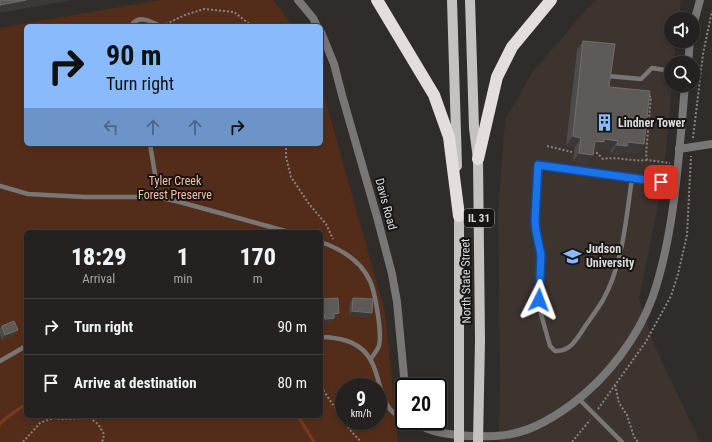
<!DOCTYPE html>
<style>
:root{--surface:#242120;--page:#2c2929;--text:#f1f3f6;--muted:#a3a3a5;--line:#413e3e}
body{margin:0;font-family:"Roboto Condensed",sans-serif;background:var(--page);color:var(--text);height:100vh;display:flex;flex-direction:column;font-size:15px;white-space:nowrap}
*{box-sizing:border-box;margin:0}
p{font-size:13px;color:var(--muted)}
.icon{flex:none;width:22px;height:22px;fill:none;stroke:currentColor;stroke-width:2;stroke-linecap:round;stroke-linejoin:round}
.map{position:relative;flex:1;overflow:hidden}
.panel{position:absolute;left:24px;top:230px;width:299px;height:188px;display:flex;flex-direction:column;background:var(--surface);border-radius:6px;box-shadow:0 2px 6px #0003,0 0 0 1px var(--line)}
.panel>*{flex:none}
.hud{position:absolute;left:24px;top:24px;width:299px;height:122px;border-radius:6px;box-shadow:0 2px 6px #0003,0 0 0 1px var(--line);background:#88bafc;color:#111;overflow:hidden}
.controls{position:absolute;left:664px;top:12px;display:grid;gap:8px}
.controls a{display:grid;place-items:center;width:36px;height:36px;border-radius:50%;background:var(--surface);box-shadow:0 2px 6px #0003,0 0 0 1px var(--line);font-size:20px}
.speed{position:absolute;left:335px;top:378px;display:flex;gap:8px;font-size:20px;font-weight:700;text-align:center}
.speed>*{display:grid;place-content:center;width:52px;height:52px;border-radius:50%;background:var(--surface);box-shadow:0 2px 6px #0003,0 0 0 1px var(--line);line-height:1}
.speed small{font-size:10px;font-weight:400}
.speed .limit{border:2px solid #111;border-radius:6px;background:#fff;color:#111}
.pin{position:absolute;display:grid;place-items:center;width:34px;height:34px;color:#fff;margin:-17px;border-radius:8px;box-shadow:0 2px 6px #0006}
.me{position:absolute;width:44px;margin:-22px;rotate:3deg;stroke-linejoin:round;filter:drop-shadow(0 0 3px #0008)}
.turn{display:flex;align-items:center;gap:14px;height:84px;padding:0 16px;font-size:18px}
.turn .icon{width:52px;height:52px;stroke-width:2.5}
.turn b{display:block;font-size:28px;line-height:34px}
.lanes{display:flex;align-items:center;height:38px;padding:0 16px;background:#0003;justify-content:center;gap:20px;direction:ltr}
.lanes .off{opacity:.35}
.eta{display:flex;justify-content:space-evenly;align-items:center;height:68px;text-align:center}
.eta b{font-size:24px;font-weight:800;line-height:28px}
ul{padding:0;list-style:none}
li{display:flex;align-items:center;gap:12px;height:56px;padding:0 16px;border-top:1px solid var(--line)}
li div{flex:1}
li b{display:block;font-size:15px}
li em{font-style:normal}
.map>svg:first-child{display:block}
</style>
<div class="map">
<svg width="712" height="442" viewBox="0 0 712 442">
<rect width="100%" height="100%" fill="#302c2a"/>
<path fill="#3d332f" d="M 595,0 L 681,0 L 679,19 L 671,19 L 671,41 L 676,41 L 674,63 L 671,63 L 671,85 L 672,85 L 666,152 L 658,205 L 639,299 L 654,344 L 700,442 L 499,442 L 500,374 L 498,213 L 505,120 L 534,70 Z"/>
<path fill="#542d1a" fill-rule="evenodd" d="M 160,0 L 273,0 L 293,26 L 26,26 L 26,144 L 321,144 L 321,85 L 385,312 L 398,442 L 0,442 L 0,28 ZM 26,232 L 321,232 L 321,416 L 26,416 ZM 344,387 L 378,387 L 378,421 L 344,421 Z"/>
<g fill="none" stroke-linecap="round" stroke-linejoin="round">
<g stroke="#7b3c1d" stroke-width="3">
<path d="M 298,416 L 314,442"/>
<path d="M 0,424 L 6,418 L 26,404"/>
</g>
<g stroke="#878483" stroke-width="2" stroke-dasharray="2 2" stroke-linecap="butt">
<path d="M 166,24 L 185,15 L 204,9 L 234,12 L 252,26"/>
<path d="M 649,96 L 651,97 L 646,154 L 647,160 L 670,163"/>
<path d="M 693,138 L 703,54 L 712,11"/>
<path d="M 286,144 L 286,157 L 291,177 L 309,204 L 326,224 L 333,239"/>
<path d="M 547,146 L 572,152"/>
<path d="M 592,153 L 597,153 L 603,159 C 618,156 632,162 647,160"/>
<path d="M 615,385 L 619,403 L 627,415 L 634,437 L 638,442"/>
<path d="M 321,387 L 350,430 L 361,442"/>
<path d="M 598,409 L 645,343 L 671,296 L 678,274 L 687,235 L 691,156"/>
<path d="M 23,442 L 40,423 L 53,418 L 61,419 L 90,418 L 98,424 L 104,434 L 103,440 L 100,442"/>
<path d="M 572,442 L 590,420"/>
</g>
<g stroke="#797776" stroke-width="4.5">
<path d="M 131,26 C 138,14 151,21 160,26"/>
<path d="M 608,76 L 641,79 L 652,68 L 671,71"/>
<path d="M 150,144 L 155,174 L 156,197"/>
<path d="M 632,178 C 626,219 623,264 603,300 C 597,310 590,319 584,328 C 576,340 570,352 555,351 L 550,346 L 541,314 L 539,300 L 541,255 L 536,231 L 535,220 L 538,165 L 675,184"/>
<path d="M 0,186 L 28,194 L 85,197 L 156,197 L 176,201 L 289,232"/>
<path d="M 321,242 C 341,249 361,261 370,281 C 375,292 376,304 378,315 C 379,323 382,341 378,348 C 376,352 373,355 371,359"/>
<path d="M 321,337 C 398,338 363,404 404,419"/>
<path d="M 0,361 L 26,346"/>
<path d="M 579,399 L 622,442"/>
</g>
<g stroke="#797776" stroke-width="8">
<path d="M 298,0 L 313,18 L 317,26"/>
<path d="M 693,26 L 700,0"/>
<path d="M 321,32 L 334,64 L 342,95 L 377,217 L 392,274 L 397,302 L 405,387"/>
<path d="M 688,63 L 690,41"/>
<path d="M 679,149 L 712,144"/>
<path d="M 414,421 C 430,436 474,437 495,436 C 524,435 549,421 572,404 C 607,378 638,338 653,296 C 675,232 679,153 685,85"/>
</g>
<g stroke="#c5c1bf" stroke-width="10">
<path d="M 452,0 L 457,166"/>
<path d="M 470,0 L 474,128 L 478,159 L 480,340 L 478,442"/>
<path d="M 459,208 L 459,442"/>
</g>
<g stroke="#e3dedc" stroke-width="12">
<path d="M 377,0 L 434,95 L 449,137 L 459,216"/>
<path d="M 478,159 L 497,77 L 512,47 L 551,0"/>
</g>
</g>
<g fill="#4f4b49">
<path d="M 583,41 L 609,87 L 638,153 L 624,151 L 621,155 L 611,154 L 611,150 L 599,148 L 597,151 L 594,151 L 593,155 L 587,164 L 573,162 L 575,147 L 566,146 L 577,50 Z"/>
<path d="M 353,298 L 369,318 L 349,315 L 350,303 Z"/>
<path d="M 321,299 L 339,313 L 336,318 L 334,318 L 330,323 L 321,323 Z"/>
<path d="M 2,326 L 14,335 L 2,340 L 0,335 L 0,328 Z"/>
</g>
<g fill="#3c3836">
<path d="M 26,0 L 72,0 L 0,13 L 0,5 Z"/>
<path d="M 573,136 L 581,138 L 575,147 L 566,146 Z"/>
<path d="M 604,139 L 618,141 L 611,150 L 599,148 L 597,151 L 589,150 L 595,141 Z"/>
<path d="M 628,142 L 644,144 L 638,153 L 624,151 L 621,155 L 611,154 L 617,145 Z"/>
<path d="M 579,153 L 593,155 L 587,164 L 573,162 Z"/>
<path d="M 352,311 L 372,313 L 369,318 L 349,315 Z"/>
<path d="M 339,313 L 336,318 L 334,318 L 330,323 L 321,323 L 325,319 L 334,314 Z"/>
<path d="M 18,330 L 14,335 L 2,340 L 5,335 Z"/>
</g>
<g fill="#5e5a58" stroke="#726e6c">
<path d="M 0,0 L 26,0 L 0,5 Z"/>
<path d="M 583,41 L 615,44 L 609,87 L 650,91 L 644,144 L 628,142 L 627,146 L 617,145 L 618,141 L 604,139 L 604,142 L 595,141 L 593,155 L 579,153 L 581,138 L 573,136 Z"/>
<path d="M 338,298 L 339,313 L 334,314 L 334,318 L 325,319 L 324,314 L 321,314 L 321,299 Z"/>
<path d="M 353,298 L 373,299 L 372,313 L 352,311 Z"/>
<path d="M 14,321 L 18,330 L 5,335 L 2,326 Z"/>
</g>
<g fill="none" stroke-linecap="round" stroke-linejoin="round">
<defs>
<path id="route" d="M 539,300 L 541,255 L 536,231 L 535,220 L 538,165 L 661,182"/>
</defs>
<use href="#route" stroke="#114b97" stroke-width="10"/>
<use href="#route" stroke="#1a73e8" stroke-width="7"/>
</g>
<defs>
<symbol id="building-bare" viewBox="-9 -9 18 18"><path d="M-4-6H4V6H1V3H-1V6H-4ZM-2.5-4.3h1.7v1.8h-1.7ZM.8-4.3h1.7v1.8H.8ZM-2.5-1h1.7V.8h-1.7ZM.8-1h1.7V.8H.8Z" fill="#88bafc" stroke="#161514" stroke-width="2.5" paint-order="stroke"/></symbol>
<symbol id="university-bare" viewBox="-9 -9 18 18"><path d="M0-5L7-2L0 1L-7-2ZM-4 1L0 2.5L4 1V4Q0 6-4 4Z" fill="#88bafc" stroke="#161514" stroke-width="2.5" paint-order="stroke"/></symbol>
</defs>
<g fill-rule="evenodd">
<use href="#building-bare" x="592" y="110" width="25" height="25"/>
<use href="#university-bare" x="560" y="244" width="25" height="25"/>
</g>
<g text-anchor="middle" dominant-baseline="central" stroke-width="4" stroke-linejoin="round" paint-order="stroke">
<rect fill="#161514" stroke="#a19f9e" stroke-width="1" x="464" y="209" width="30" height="18" rx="3"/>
<g font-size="11" font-weight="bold" fill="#dcdad9">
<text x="479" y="218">IL 31</text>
</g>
<g font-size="12" font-weight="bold" fill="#dcdad9" stroke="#161514" text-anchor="start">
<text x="618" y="123">Lindner Tower</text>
<text x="586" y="249">Judson<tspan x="586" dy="14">University</tspan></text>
</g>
<g font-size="12" fill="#f9bfa4" stroke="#161514">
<text x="175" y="181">Tyler Creek<tspan x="175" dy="14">Forest Preserve</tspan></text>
</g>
<g font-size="12" fill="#dcdad9" stroke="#161514">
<text transform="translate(386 204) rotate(75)">Davis Road</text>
<text transform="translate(466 281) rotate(-91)">North State Street</text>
</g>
</g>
</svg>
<div class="controls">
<a><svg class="icon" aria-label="sound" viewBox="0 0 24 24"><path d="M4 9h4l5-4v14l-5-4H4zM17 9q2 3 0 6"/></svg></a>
<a><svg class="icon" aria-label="search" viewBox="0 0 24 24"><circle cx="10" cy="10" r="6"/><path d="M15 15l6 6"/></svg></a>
</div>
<div class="speed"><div>9<small>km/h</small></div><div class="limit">20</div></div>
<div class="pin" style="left:661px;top:182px;background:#d93025"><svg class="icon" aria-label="arrive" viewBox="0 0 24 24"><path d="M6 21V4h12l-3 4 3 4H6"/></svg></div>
<svg class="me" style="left:539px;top:300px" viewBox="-20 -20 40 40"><path d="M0-17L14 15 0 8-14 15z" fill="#1a73e8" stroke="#fff" stroke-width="4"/></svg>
<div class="hud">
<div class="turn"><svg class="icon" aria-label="right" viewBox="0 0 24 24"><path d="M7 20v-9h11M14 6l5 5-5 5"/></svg><div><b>90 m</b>Turn right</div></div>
<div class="lanes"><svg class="icon off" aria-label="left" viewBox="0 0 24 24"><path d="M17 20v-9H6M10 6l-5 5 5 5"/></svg><svg class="icon off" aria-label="ahead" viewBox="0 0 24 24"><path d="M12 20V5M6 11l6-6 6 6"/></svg><svg class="icon off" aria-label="ahead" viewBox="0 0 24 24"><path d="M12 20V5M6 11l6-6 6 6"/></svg><svg class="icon" aria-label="right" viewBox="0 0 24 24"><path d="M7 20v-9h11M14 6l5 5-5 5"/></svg></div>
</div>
<section class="panel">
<div class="eta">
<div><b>18:29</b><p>Arrival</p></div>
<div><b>1</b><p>min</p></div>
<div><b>170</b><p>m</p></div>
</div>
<ul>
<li><svg class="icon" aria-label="right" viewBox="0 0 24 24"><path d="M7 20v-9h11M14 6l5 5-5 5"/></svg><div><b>Turn right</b></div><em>90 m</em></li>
<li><svg class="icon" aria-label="arrive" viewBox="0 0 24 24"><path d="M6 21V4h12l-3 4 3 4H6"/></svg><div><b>Arrive at destination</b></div><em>80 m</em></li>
</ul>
</section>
</div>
